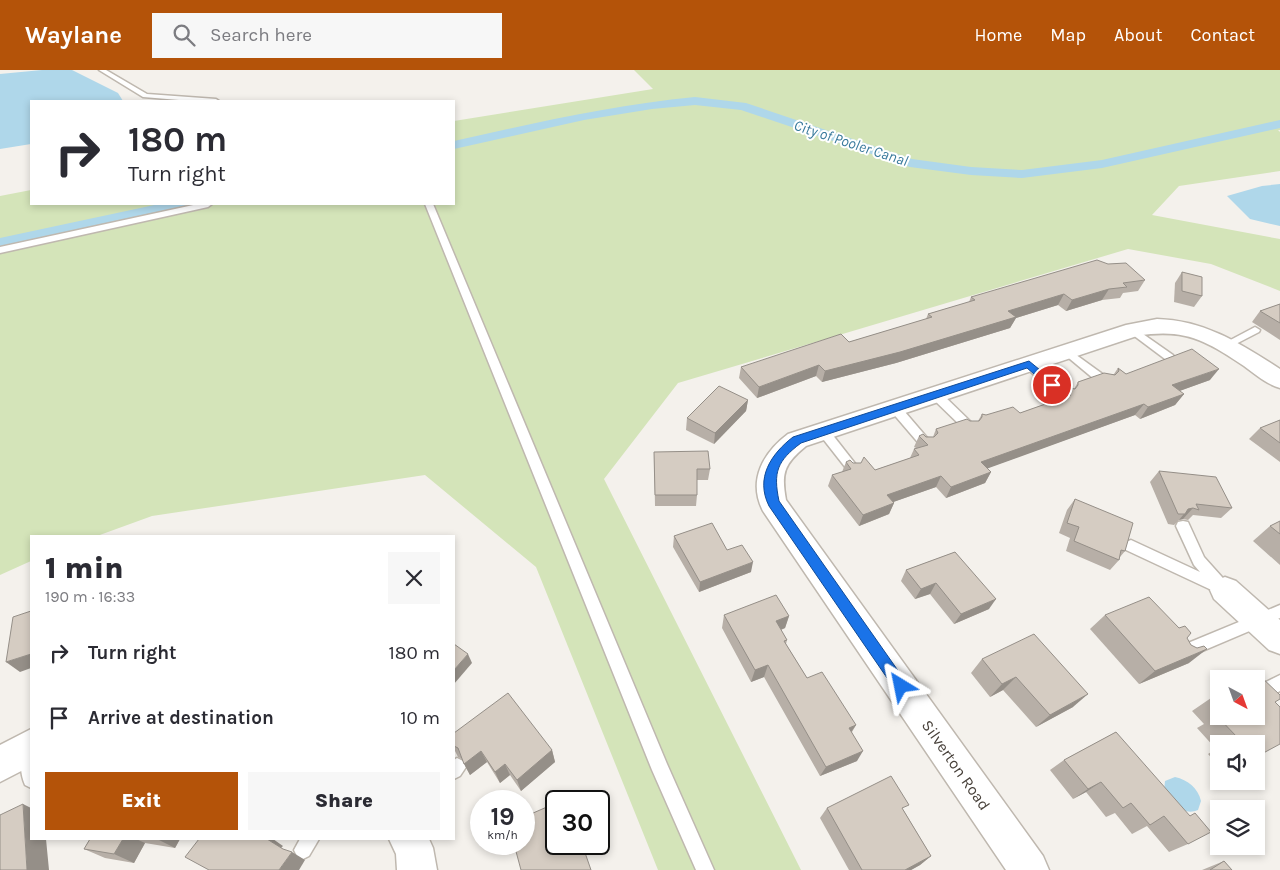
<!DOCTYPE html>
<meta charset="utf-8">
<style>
:root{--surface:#fff;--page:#f7f7f7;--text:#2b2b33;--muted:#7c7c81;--accent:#b45309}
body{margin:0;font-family:Karla,sans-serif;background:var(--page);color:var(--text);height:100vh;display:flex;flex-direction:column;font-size:19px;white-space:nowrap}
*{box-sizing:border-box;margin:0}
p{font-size:16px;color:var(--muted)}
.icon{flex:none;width:28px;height:28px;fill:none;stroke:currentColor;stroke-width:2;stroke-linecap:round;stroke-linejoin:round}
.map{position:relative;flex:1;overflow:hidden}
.sheet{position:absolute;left:30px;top:465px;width:425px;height:305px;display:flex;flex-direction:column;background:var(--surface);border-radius:0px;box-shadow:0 2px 8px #0003}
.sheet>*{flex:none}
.guide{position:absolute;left:30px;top:30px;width:425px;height:105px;border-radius:0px;box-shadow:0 2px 8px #0003;background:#fff;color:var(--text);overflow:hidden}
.needle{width:32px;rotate:139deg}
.buttons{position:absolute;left:1210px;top:600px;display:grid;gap:10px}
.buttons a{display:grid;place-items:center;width:55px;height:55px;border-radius:0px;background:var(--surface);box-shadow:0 2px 8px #0003;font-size:25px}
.speed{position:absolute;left:470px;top:720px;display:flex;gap:10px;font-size:25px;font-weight:700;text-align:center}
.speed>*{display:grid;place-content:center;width:65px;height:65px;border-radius:50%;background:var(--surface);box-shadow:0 2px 8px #0003;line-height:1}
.speed small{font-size:12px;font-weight:400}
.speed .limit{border:2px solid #111;border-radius:8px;background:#fff;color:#111}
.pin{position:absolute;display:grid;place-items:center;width:42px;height:42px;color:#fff;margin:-21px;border:2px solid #fff;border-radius:50%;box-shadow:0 1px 5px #0007}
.me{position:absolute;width:55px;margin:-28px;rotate:325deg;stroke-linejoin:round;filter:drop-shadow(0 0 4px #0008)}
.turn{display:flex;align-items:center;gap:18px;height:105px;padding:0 15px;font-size:22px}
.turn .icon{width:65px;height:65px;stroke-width:2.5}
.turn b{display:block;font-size:35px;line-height:42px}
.round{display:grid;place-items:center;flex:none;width:52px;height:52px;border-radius:0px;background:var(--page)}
.headline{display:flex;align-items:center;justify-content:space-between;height:85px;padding:0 15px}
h1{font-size:30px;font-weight:800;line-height:38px}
.button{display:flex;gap:10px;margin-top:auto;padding:10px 15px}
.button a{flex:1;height:58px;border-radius:0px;background:var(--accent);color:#fff;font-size:20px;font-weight:800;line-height:58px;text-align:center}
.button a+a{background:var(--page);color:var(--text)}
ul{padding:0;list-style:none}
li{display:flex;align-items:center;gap:15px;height:65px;padding:0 15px}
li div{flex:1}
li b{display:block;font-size:19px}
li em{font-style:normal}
header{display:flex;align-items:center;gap:30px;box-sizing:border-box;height:70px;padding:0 25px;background:var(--accent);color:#fff}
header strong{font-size:24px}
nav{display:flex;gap:28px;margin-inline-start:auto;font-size:18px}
.search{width:350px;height:45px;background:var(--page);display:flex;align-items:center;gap:12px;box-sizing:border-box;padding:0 18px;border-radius:0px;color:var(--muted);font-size:19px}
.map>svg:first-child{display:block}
</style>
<header>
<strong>Waylane</strong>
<div class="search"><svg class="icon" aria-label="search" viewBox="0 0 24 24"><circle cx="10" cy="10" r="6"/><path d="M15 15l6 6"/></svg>Search here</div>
<nav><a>Home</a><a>Map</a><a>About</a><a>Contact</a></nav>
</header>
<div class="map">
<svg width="1280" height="800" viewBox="0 0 1280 800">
<rect width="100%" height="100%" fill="#f4f1ec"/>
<path fill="#d4e4b9" d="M 634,0 L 1280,0 L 1280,60 L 1278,60 L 1280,62 L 1280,101 L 1179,116 L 1152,145 L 1280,169 L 1280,221 L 1211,194 L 1128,179 L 678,313 L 604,409 L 801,800 L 658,800 L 536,497 L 425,405 L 152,446 L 97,466 L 31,466 L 31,491 L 0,505 L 0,126 L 31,120 L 31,134 L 454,134 L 454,51 L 653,19 Z"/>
<g fill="#afd7ea">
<path d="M 42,0 L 72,0 L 118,23 L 123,31 L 31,31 L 31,74 L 0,79 L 0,4 Z"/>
<path d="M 1280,114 L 1280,156 L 1250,149 L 1227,126 L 1262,116 Z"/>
<path d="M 1175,707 C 1188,710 1198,718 1201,731 L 1198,740 C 1182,747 1174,731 1164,721 L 1165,711 Z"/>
</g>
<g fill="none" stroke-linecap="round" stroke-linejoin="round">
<g fill="#afd7ea" fill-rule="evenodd">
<path d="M 695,27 L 746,33 L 912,89 L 971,97 L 1022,100 L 1102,90 L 1280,50 L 1280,58 L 1102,98 L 1022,108 L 971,105 L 910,97 L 741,40 L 695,35 L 652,39 L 584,50 L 454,79 L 454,71 C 534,53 613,35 695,27 Z"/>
<path d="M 159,134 L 187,134 L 184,137 L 179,139 L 0,178 L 0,168 Z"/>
</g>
<defs>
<g id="lane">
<path d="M 99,0 L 106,0 L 147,24 L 216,29 L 219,31 L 191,31 L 143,27 Z"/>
<path d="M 198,134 L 212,134 L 208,137 L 0,183 L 0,177 Z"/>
<path d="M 425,134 L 433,134 L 667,694 L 714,800 L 696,800 L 652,700 Z"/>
<path d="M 1133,257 L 1173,285 L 1174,287 L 1173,289 L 1165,289 L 1129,262 L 1128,260 Z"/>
<path d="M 1255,257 L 1260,260 L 1259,262 L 1230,277 L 1226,278 L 1221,275 Z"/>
<path d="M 1068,279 L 1108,308 L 1110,311 L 1108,314 L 1100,314 L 1064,284 L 1063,282 L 1064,280 Z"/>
<path d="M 1029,290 L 1033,291 L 1068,322 L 1070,325 L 1068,328 L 1060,328 L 1025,297 L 1024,294 L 1025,291 Z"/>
<path d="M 936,321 L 940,322 L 973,354 L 975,357 L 973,360 L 965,360 L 932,328 L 930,325 L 932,322 Z"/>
<path d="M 895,334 L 899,335 L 929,370 L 931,373 L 929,376 L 921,376 L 891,341 L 889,338 Z"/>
<path d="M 824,358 L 828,359 L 857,396 L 859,399 L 857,402 L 849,402 L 820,365 L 818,362 L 820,359 Z"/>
<path d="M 1183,451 L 1188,452 L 1204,487 L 1230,516 L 1232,520 L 1230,524 L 1225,526 L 1220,524 L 1126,480 L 1124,476 L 1126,472 L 1131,470 L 1200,502 L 1194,495 L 1176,456 L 1178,452 Z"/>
<path d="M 1280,535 L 1280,548 L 1181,590 L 1176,588 L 1173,583 L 1176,578 Z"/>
<path d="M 1280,605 L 1280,621 L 1256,634 L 1256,617 Z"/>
<path d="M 29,672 L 31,673 L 31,718 L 25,715 C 20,704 19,685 23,674 Z"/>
<path d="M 457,688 L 463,691 L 466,697 L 460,706 L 454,709 L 454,690 Z"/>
<path d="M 300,769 L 319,769 L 309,786 L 303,789 L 297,786 L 294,780 Z"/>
</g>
<g id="street">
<path d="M 1157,249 C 1205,250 1241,274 1280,299 L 1280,318 C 1266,314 1255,304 1244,296 C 1205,270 1184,258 1137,266 L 806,376 C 784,394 781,403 786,430 L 1043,786 L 1049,800 L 1006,800 L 763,441 C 747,410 764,382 788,364 L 1126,255 Z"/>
<path d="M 1225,507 L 1236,511 L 1280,550 L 1280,584 L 1269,580 L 1214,529 L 1210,520 L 1214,511 Z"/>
<path d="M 31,659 L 31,696 L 0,712 L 0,675 Z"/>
<path d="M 389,769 L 429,769 L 433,778 L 437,800 L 397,800 L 396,784 Z"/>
</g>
</defs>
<use href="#lane" stroke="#bfb8af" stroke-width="3"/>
<use href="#street" stroke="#bfb8af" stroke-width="3"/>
<use href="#lane" fill="#fff" fill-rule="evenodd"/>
<use href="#street" fill="#fff" fill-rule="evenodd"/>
</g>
<g fill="#b7afa7">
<path d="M 1182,202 L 1202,226 L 1194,237 L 1174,232 L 1175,213 Z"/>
<path d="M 1145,210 L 1138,221 L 1123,223 L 1120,228 L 1102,230 L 1066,241 L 1058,235 L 1016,248 L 1010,258 L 896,293 L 822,312 L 816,306 L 757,328 L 739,308 L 741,297 L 849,272 L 926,249 L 928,244 L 969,232 L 971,227 Z"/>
<path d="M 1280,234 L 1280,270 L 1252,252 L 1260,241 Z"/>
<path d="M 1118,298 L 1126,304 L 1210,310 L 1179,321 L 1184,324 L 1175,335 L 1140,349 L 1135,345 L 987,398 L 991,402 L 985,413 L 946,428 L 936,417 L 893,432 L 894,433 L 889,444 L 859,456 L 828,416 L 832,405 L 842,402 L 846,392 L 853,393 L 875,400 L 910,388 L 914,379 L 916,378 L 914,377 L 919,366 L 933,367 L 936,359 L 970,351 L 978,351 L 982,344 L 986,345 L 1020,343 L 1057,330 L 1055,328 L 1062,317 L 1074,319 L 1078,312 L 1114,304 Z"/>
<path d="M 748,330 L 746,341 L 714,374 L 686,360 L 687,348 Z"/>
<path d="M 1280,350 L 1280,392 L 1249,369 L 1260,358 Z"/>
<path d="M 654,382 L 710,399 L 708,410 L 697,410 L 697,425 L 696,436 L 655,436 Z"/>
<path d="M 1159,401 L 1232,438 L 1221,448 L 1193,445 L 1188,450 L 1183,449 L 1179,450 L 1174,455 L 1168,454 L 1150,412 Z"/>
<path d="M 1075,429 L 1125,481 L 1120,487 L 1119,490 L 1110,500 L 1066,481 L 1070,468 L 1059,463 L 1067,440 Z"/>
<path d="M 1280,451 L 1280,495 L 1253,471 L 1270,456 Z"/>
<path d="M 674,466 L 727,480 L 751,502 L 699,522 L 673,477 Z"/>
<path d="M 955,482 L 989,539 L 954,554 L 930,524 L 915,529 L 901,511 L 906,500 Z"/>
<path d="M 724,545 L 789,546 L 785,558 L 781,560 L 787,570 L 786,574 L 807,608 L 856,655 L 852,662 L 857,691 L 820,706 L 764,607 L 751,612 L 722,558 Z"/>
<path d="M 1105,545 L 1179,558 L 1187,568 L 1189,593 L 1139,614 L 1090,559 Z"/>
<path d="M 982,589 L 1073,637 L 1036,657 L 1003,620 L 990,627 L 971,603 Z"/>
<path d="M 1256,609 L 1280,629 L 1275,632 L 1256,674 L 1219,674 L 1219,696 L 1208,684 L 1216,679 L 1197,658 L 1204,654 L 1192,641 L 1211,628 L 1219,624 L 1219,646 L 1256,646 Z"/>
<path d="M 1116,662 L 1188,774 L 1169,782 L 1147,756 L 1132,764 L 1115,743 L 1106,747 L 1086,722 L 1073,729 L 1050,700 L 1064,690 Z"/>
<path d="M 454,663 L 552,680 L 555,692 L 521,721 L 510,705 L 500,713 L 487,692 L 470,705 L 462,689 L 458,687 L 454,679 Z"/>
<path d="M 827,738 L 904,741 L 931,786 L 920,795 L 911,800 L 849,800 L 820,748 Z"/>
<path d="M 90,769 L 180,769 L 175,778 L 145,773 L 134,793 L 105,788 L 84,779 Z"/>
<path d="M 1224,791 L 1232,800 L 1201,800 L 1202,800 Z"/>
</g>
<g fill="#958f88">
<path d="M 1109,219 L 1102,230 L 1066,241 L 1072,230 Z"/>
<path d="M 1064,224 L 1058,235 L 1016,248 L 1010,258 L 896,293 L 822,312 L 825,301 L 1008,241 Z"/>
<path d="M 819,295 L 816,306 L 757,328 L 759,317 Z"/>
<path d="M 1219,299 L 1210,310 L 1163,327 L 1172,315 Z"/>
<path d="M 1184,324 L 1175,335 L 1140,349 L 1148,337 Z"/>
<path d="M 748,330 L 746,341 L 714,374 L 715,363 Z"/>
<path d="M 1144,334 L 1135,345 L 975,403 L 981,392 Z"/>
<path d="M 991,402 L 985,413 L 946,428 L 951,417 Z"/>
<path d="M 941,406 L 936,417 L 882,436 L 887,425 Z"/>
<path d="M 894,433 L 889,444 L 859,456 L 863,445 Z"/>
<path d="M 1193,438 L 1183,449 L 1179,450 L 1188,439 Z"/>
<path d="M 753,492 L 751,502 L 699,522 L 700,512 Z"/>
<path d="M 936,513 L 930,524 L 915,529 L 921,519 Z"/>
<path d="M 996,529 L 989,539 L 954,554 L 961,544 Z"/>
<path d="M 789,546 L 785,558 L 772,563 L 776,551 Z"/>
<path d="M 1207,579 L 1189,593 L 1139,614 L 1155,601 Z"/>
<path d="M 31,584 L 31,598 L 20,602 L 6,592 Z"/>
<path d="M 468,584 L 472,593 L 454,614 L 454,600 Z"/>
<path d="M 768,595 L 764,607 L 751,612 L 755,600 Z"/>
<path d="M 1016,607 L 1003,620 L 990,627 L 1002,614 Z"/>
<path d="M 1088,624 L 1073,637 L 1036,657 L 1050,645 Z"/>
<path d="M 856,655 L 849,665 L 849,658 Z"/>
<path d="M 552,680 L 555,692 L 521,721 L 517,710 Z"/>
<path d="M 481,681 L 487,692 L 470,705 L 464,694 Z"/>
<path d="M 863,681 L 857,691 L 820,706 L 826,697 Z"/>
<path d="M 505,694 L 510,705 L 500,713 L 495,702 Z"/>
<path d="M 1101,712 L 1086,722 L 1073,729 L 1088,719 Z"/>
<path d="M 23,734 L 31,738 L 31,769 L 46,769 L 49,800 L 27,800 Z"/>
<path d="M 123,769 L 136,769 L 145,773 L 134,793 L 114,784 Z"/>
<path d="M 157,769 L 180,769 L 175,778 Z"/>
<path d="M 267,769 L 273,769 L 283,776 L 281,778 Z"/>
<path d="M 292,782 L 305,790 L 299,800 L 279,800 Z"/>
<path d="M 931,786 L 920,795 L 911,800 L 905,800 Z"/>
</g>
<g fill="#d5ccc2" stroke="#958f88">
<path d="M 1097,190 L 1108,194 L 1126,193 L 1145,210 L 1123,213 L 1127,217 L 1109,219 L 1072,230 L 1064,224 L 1008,241 L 1016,247 L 900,282 L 825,301 L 819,295 L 759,317 L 741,297 L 841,264 L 849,272 L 932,247 L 928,244 L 975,230 L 971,227 Z"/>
<path d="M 1182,202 L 1202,207 L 1202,226 L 1182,221 Z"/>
<path d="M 1280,234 L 1280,253 L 1260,241 Z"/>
<path d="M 1192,279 L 1219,299 L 1172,315 L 1184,324 L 1148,337 L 1144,334 L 981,392 L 991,402 L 951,417 L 941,406 L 887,425 L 894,433 L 863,445 L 832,405 L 851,399 L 846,392 L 850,390 L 853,393 L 861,393 L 864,387 L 875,400 L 919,385 L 914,379 L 928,375 L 919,366 L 923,364 L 926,367 L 934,367 L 938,363 L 936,359 L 967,349 L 970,351 L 979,351 L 982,347 L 982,344 L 986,345 L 1013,337 L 1020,343 L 1071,325 L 1062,317 L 1075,319 L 1078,315 L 1078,312 L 1104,303 L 1115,305 L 1119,301 L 1118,298 L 1126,304 Z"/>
<path d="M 719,316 L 748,330 L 715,363 L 687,348 Z"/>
<path d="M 1280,350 L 1280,373 L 1260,358 Z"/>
<path d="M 708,381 L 710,399 L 697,399 L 697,425 L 655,425 L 654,382 Z"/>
<path d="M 1159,401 L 1216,407 L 1232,438 L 1196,434 L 1199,440 L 1193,438 L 1188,439 L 1185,444 L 1178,444 Z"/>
<path d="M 1075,429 L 1133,453 L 1125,481 L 1121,480 L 1119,490 L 1074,471 L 1079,457 L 1067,453 Z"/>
<path d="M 1280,451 L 1280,464 L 1270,456 Z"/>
<path d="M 712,453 L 727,480 L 742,475 L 753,492 L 700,512 L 674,466 Z"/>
<path d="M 955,482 L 996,529 L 961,544 L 936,513 L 921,519 L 906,500 Z"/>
<path d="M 776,525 L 789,546 L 776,551 L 787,570 L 784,571 L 807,608 L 822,602 L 856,655 L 849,658 L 863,681 L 826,697 L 768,595 L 755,600 L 724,545 Z"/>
<path d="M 1149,527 L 1179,558 L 1185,556 L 1191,563 L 1187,568 L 1191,575 L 1197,578 L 1204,576 L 1207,579 L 1155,601 L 1105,545 Z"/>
<path d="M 31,541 L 31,584 L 6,592 L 13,547 Z"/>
<path d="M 1034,564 L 1088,624 L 1050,645 L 1016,607 L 1002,614 L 982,589 Z"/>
<path d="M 454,574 L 468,584 L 454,600 Z"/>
<path d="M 1258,604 L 1280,625 L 1280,629 L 1275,632 L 1280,637 L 1280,674 L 1256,687 L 1256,674 L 1230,674 L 1228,672 L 1237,667 L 1217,646 L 1219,645 L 1219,646 L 1256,646 L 1256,609 L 1248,609 Z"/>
<path d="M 508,623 L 552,680 L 517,710 L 505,694 L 495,702 L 481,681 L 464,694 L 458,678 L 454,676 L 454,663 Z"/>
<path d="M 1219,624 L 1219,636 L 1211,628 Z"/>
<path d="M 1116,662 L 1190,746 L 1195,743 L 1211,762 L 1188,774 L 1164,746 L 1150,755 L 1131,733 L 1123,738 L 1101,712 L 1088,719 L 1064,690 Z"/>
<path d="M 891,706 L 909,735 L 902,738 L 931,786 L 905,800 L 862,800 L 827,738 Z"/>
<path d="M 556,733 L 556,774 L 582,774 L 591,800 L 521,800 L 514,774 L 524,774 L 524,747 Z"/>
<path d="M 23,734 L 27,800 L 0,800 L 0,745 Z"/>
<path d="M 90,769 L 123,769 L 114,784 L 84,779 Z"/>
<path d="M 199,769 L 267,769 L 283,779 L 292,782 L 279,800 L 209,800 L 185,787 Z"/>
<path d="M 1224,791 L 1232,800 L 1210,800 Z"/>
</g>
<path fill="#1a73e8" stroke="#114b97" d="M 1029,291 L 1056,313 L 1056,317 L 1049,317 L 1027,298 L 801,373 C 777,391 773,402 779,431 L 906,612 L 909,616 L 906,621 L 901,623 L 896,621 L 769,436 C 755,408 771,384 793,367 Z"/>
<g text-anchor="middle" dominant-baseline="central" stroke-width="4" stroke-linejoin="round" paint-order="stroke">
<g font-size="15" font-style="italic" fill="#397a9c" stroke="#fff">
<text transform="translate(851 73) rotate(18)">City of Pooler Canal</text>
</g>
<g font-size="16" fill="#48413a" stroke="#fff">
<text transform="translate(956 695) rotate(55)">Silverton Road</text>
</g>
</g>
</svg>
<div class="buttons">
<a><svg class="needle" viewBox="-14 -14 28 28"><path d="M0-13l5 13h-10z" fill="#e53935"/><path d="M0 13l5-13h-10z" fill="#7c7c81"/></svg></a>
<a><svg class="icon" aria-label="sound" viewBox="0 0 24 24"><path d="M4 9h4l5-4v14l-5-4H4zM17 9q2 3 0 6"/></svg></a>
<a><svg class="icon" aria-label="layers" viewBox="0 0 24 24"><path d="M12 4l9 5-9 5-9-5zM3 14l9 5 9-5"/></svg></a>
</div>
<div class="speed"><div>19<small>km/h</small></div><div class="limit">30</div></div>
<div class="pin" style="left:1052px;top:315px;background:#d93025"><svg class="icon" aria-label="arrive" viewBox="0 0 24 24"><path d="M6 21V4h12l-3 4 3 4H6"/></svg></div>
<svg class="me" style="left:901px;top:616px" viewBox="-20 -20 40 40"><path d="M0-17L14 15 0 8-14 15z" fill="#1a73e8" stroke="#fff" stroke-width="4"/></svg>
<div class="guide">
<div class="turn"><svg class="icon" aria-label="right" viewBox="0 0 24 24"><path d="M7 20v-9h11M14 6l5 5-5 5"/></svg><div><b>180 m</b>Turn right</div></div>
</div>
<section class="sheet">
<div class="headline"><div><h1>1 min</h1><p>190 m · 16:33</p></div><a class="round"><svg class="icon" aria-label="close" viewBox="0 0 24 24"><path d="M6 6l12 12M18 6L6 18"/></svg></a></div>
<ul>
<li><svg class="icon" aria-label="right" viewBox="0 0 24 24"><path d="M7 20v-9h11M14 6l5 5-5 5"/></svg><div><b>Turn right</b></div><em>180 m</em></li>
<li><svg class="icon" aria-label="arrive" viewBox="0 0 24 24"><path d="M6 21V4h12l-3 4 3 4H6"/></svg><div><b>Arrive at destination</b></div><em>10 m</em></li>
</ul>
<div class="button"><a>Exit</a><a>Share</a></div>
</section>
</div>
